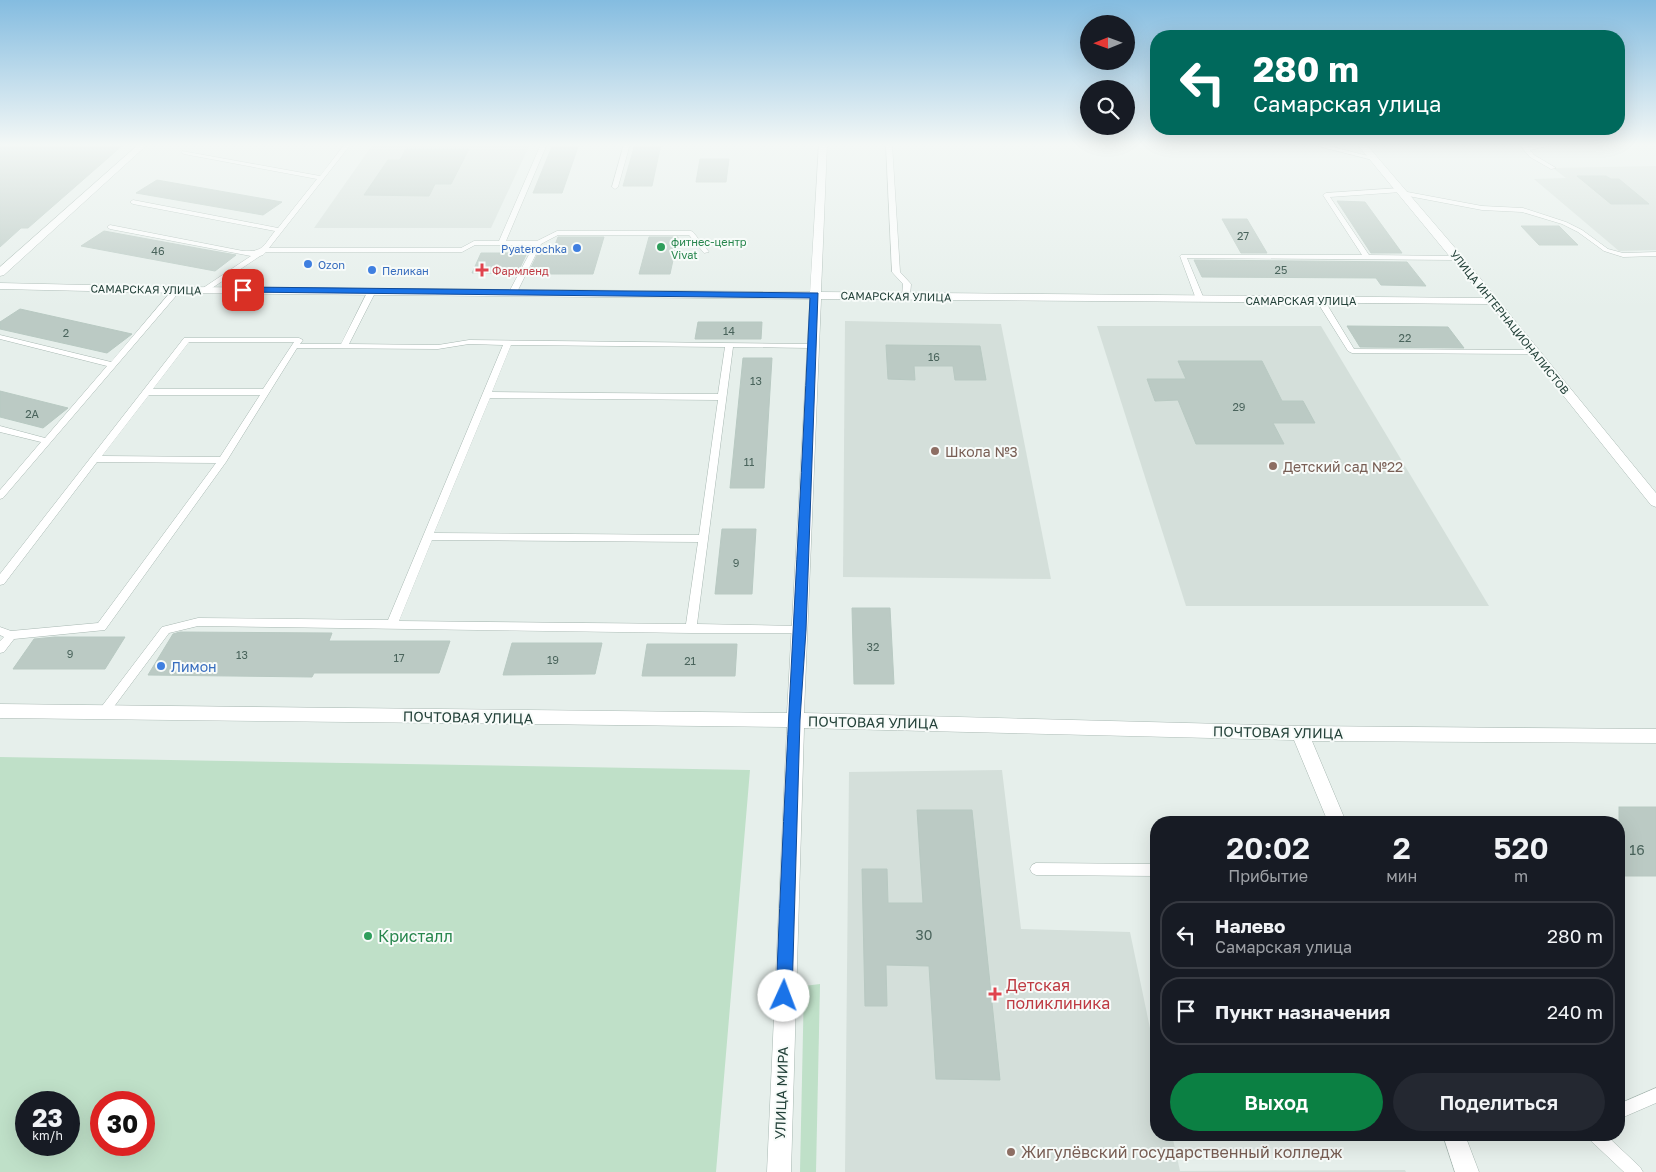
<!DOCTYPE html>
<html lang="ru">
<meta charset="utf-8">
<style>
:root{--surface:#171b24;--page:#242831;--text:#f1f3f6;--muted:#9ea1a6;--line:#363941;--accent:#0b8043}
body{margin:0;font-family:"Golos Text",sans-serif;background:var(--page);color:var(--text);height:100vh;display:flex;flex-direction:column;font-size:19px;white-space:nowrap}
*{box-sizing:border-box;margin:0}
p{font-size:16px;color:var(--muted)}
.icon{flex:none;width:28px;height:28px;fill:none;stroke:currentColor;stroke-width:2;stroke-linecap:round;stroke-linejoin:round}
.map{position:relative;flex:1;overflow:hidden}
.details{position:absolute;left:1150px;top:816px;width:475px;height:325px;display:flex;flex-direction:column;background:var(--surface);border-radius:20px;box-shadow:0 5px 20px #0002}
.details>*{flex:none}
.banner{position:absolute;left:1150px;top:30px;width:475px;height:105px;border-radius:20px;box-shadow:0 5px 20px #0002;background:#00695c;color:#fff;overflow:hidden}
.needle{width:32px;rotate:269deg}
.tools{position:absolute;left:1080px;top:15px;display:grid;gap:10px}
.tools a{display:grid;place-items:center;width:55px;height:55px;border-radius:50%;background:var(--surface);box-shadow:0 5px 20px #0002;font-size:25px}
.speed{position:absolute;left:15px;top:1091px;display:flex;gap:10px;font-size:25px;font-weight:700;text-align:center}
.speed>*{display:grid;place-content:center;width:65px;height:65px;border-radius:50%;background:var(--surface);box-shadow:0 5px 20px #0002;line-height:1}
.speed small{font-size:12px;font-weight:400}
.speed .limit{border:8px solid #d22;background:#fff;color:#111}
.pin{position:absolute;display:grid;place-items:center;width:42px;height:42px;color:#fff;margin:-21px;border-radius:10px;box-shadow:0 2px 8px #0006}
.me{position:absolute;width:55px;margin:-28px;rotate:2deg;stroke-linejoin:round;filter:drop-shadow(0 0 4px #0008)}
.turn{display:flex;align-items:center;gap:18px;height:105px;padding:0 20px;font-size:22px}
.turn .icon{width:65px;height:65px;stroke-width:2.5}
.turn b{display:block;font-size:35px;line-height:42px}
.eta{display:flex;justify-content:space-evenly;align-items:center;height:85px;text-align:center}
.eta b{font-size:30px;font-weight:600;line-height:35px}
.button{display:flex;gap:10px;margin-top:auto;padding:10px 20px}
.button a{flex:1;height:58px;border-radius:30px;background:var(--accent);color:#fff;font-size:20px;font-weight:600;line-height:58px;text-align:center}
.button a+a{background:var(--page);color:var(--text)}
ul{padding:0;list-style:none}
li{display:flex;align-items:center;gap:15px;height:68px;margin:0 10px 8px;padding:0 10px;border:2px solid var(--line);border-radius:20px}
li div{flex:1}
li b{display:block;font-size:19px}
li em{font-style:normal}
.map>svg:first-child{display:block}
</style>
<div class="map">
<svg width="1656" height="1172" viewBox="0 0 1656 1172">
<rect width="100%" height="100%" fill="#e6efeb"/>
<g fill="#d4dfda">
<path d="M 373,144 L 530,144 L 491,228 L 314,228 Z"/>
<path d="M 1656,166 L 1656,250 L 1619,251 L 1534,179 L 1566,178 L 1553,168 Z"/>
<path d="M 845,321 L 1001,324 L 1051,579 L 843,577 Z"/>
<path d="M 1097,326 L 1321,326 L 1489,606 L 1186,606 Z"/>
<path d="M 1002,770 L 1021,929 L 1130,932 L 1156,1057 L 1156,1135 L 1172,1135 L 1180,1171 L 1405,1170 L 1406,1172 L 845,1172 L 849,772 Z"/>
</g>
<g fill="#bfe0c8" fill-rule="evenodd">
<path d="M 0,757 L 750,770 L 716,1172 L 0,1172 ZM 26,1102 L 69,1102 L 69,1145 L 26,1145 ZM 101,1102 L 144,1102 L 144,1145 L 101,1145 Z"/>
<path d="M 820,984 L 816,1172 L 800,1172 L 804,986 Z"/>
</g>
<g fill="#bbcac4" stroke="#b8c9c2">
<path d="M 0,144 L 124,144 L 28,228 L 21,228 L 0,247 Z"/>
<path d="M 553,144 L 579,144 L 562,193 L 533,193 Z"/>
<path d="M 635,144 L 661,144 L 652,186 L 623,186 Z"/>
<path d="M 406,149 L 469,149 L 451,184 L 435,184 L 429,196 L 364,195 L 388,160 L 400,160 Z"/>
<path d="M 700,159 L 729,159 L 726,182 L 696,182 Z"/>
<path d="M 1577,176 L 1606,176 L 1611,179 L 1619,179 L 1649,204 L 1611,204 Z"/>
<path d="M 157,180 L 282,202 L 263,215 L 136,193 Z"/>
<path d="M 1337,201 L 1365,202 L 1402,253 L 1371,253 Z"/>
<path d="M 1222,219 L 1247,219 L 1267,253 L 1241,253 Z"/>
<path d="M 1521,226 L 1559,226 L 1578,245 L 1539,245 Z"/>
<path d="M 104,231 L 202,249 L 236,255 L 215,271 L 81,246 Z"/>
<path d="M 558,237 L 604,237 L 593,274 L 528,274 L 538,253 L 552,253 Z"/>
<path d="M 649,237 L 678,237 L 670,274 L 639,274 Z"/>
<path d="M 481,253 L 527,253 L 517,274 L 472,273 Z"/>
<path d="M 1194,260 L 1407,262 L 1426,286 L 1381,285 L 1376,278 L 1202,277 Z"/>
<path d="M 20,309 L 132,334 L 107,353 L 0,329 L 0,322 Z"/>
<path d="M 698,322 L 762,322 L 761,339 L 695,339 Z"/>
<path d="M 1347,326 L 1448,327 L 1464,348 L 1360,347 Z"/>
<path d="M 886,345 L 980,346 L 986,380 L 955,380 L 953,366 L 914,366 L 915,380 L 888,379 Z"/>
<path d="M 743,358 L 772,358 L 764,488 L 730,488 Z"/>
<path d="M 1178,361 L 1262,361 L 1282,401 L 1303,401 L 1315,423 L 1273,423 L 1284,444 L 1196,444 L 1178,400 L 1155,401 L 1147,379 L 1186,379 Z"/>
<path d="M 0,391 L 68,408 L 43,428 L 0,417 Z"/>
<path d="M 722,529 L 756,529 L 752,594 L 715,594 Z"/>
<path d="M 852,608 L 890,608 L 894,684 L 854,684 Z"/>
<path d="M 180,632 L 332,633 L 329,641 L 450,641 L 439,673 L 314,673 L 312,677 L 148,675 L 173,634 Z"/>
<path d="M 55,637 L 125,637 L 105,669 L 13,669 L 34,639 Z"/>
<path d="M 512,643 L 602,643 L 595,674 L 503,675 Z"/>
<path d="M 647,644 L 737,644 L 735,676 L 642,676 Z"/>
<rect x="1619" y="807" width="37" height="69"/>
<path d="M 917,810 L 972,810 L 1000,1080 L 936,1079 L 929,966 L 886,965 L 887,1006 L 865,1006 L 862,869 L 887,869 L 888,903 L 923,903 Z"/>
</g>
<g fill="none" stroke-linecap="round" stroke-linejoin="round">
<defs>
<g id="lane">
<path d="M 345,144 L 351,144 L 269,248 L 461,248 L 474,241 L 499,241 L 541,144 L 547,144 L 506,241 L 537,241 L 557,231 L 691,231 L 693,232 L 709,252 L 704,253 L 689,235 L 558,235 L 541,244 L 517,292 L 513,294 L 509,292 L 534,245 L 475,245 L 462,252 L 266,252 L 263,255 L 260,256 L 206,292 L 203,292 L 203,288 L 251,256 L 110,229 L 107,227 L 110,225 L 243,251 C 264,252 263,246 275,231 L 133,204 L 130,202 L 133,200 L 278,228 L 317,179 L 184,154 L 181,152 L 182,151 L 320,176 Z"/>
<path d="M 624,144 L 630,144 L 618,187 L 615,189 L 612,187 Z"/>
<path d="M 886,144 L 892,144 L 900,272 L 911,284 L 910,296 L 906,298 L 902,296 L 903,284 L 892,272 Z"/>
<path d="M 1310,144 L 1321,144 L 1376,158 L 1373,160 Z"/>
<path d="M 1519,144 L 1525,144 L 1528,147 L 1543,144 L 1556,144 L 1530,150 L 1534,155 L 1556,168 L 1551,169 L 1530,157 Z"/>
<path d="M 1400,188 L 1402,189 L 1402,191 L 1482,206 L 1523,208 L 1566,222 L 1582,230 L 1608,249 L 1623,253 L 1656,252 L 1656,256 L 1623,257 L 1604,251 L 1578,232 L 1562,224 L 1522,212 L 1482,210 L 1403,195 L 1401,194 L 1401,192 L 1330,197 L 1369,255 L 1458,256 L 1461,258 L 1458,260 L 1187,258 L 1204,299 L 1200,301 L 1196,299 L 1180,256 L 1181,255 L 1362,255 L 1323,195 L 1326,193 Z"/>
<path d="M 174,288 L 181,290 L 3,498 L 0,499 L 0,490 L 41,442 L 0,432 L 0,426 L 45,438 L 107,366 L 0,339 L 0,335 L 111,362 Z"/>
<path d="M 369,289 L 376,291 L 349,344 L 438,345 L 469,340 L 815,344 L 816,346 L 812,348 L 733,347 L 697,624 L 800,626 L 804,627 L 805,630 L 804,633 L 691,633 L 198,626 L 169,633 L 107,716 L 103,718 L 99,716 L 97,713 L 99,710 L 162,627 L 198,618 L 388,620 L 503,345 L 469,344 L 438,349 L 297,348 L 226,462 L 105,630 L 14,639 L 4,652 L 0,653 L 0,641 L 4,637 L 0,635 L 0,627 L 11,631 L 98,623 L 216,463 L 97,462 L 4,584 L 0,585 L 0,574 L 184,338 L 299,338 L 303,340 L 300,344 L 341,344 ZM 189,342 L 294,342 L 263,389 L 153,389 ZM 511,345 L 725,347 L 718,394 L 492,392 ZM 149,395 L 260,395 L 220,457 L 102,456 ZM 490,398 L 718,400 L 699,535 L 434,533 ZM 432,540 L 698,542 L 686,624 L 399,621 Z"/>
<path d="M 1317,298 L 1323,298 L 1354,349 L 1535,350 L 1539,352 L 1535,354 L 1352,353 L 1348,351 L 1316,300 Z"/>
<path d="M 1036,863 L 1156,864 L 1156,876 L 1036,875 L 1032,873 L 1030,869 L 1032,865 Z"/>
<path d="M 1656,1088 L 1656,1103 L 1619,1119 L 1619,1104 Z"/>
<path d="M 1587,1135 L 1606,1135 L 1640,1167 L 1643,1172 L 1624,1172 L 1590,1140 Z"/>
</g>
<g id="street">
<path d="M 139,144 L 148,144 L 4,275 L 0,276 L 0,267 Z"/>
<path d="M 819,144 L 827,144 L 821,292 L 1484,298 L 1357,144 L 1366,144 L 1462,256 L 1656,493 L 1656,507 L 1651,505 L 1490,304 L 821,299 L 804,713 L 1300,726 L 1656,729 L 1656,743 L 1312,741 L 1346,822 L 1328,822 L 1294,740 L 804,728 L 791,1172 L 767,1172 L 787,727 L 0,718 L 0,704 L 787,713 L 810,299 L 177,293 L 0,289 L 0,283 L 177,287 L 810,292 Z"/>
<path d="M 1443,1135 L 1465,1135 L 1479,1172 L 1455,1172 Z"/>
</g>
</defs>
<use href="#lane" stroke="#a8b8b2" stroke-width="1"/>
<use href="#street" stroke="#a8b8b2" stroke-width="1"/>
<use href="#lane" fill="#fff" fill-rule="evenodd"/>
<use href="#street" fill="#fff" fill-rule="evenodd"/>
</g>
<linearGradient id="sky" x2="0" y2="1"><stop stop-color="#84bce0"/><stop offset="0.47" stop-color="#f4f8f6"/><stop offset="1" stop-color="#f4f8f6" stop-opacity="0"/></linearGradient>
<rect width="1656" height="308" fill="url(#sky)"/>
<path fill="#1a73e8" stroke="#114b97" d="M 243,287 L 818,293 L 806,630 L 800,720 L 792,996 L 790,1002 L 784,1004 L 779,1002 L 776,996 C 785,763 799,531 810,298 L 240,292 L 239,290 Z"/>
<g fill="#2e9e5b" stroke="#f7fbf9" stroke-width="2">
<circle cx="661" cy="247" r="5"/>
<circle cx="368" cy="936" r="5"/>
</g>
<g fill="#3f7fe0" stroke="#f7fbf9" stroke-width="2">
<circle cx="577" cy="248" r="5"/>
<circle cx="308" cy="264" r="5"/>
<circle cx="372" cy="270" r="5"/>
<circle cx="161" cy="666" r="5"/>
</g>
<g fill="#e0444e" stroke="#f7fbf9" stroke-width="2">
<path d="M479.5 262.5h5v5h5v5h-5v5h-5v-5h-5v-5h5z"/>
<path d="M992.5 986.5h5v5h5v5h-5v5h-5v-5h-5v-5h5z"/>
</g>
<g fill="#8d6e63" stroke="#f7fbf9" stroke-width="2">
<circle cx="935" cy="451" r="5"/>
<circle cx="1273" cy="466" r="5"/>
<circle cx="1011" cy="1152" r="5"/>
</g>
<g text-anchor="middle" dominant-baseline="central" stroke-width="4" stroke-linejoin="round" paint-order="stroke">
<g font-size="11" fill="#4a645c">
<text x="1243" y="235">27</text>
<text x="158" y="250">46</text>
<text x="1281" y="269">25</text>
<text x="729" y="330">14</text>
<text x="66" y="332">2</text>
<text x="1405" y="337">22</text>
<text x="934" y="356">16</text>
<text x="756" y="380">13</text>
<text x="1239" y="406">29</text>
<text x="32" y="413">2А</text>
<text x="749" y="461">11</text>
<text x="736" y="562">9</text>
<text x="873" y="646">32</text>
<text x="70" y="653">9</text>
<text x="242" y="654">13</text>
<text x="399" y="657">17</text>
<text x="553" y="659">19</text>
<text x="690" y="660">21</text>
</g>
<g font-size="11" fill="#27864d" stroke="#f7fbf9" text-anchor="start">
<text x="671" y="241">фитнес-центр<tspan x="671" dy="13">Vivat</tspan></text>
</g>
<g font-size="11" fill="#366cbe" stroke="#f7fbf9" text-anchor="start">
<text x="567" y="248" text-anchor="end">Pyaterochka</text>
<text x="318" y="264">Ozon</text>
<text x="382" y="270">Пеликан</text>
</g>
<g font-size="11" fill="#be3a42" stroke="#f7fbf9" text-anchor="start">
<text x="492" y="270">Фармленд</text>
</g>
<g font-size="11" fill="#24423a" stroke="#f7fbf9">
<text transform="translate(146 289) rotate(1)">САМАРСКАЯ УЛИЦА</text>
<text transform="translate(896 296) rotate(1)">САМАРСКАЯ УЛИЦА</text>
<text x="1301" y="300">САМАРСКАЯ УЛИЦА</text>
<text transform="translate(1510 322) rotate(51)">УЛИЦА ИНТЕРНАЦИОНАЛИСТОВ</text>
</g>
<g font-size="14" fill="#785e54" stroke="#f7fbf9" text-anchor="start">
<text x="945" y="451">Школа №3</text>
<text x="1283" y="466">Детский сад №22</text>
</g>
<g font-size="14" fill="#366cbe" stroke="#f7fbf9" text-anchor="start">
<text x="171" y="666">Лимон</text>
</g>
<g font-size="14" fill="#24423a" stroke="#f7fbf9">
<text transform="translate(468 717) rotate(1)">ПОЧТОВАЯ УЛИЦА</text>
<text transform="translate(873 722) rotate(1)">ПОЧТОВАЯ УЛИЦА</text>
<text transform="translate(1278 732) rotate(1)">ПОЧТОВАЯ УЛИЦА</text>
<text transform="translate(781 1093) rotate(-88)">УЛИЦА МИРА</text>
</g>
<g font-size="14" fill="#4a645c">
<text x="1637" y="849">16</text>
<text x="924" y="934">30</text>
</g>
<g font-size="16" fill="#27864d" stroke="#f7fbf9" text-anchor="start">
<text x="378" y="936">Кристалл</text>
</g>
<g font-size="16" fill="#be3a42" stroke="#f7fbf9" text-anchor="start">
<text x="1006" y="985">Детская<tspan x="1006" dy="18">поликлиника</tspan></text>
</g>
<g font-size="16" fill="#785e54" stroke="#f7fbf9" text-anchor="start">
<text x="1021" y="1152">Жигулёвский государственный колледж</text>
</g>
</g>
</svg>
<div class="tools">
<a><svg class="needle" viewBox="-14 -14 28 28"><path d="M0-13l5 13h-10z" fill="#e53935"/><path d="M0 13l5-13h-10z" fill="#9ea1a6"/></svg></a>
<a><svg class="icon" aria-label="search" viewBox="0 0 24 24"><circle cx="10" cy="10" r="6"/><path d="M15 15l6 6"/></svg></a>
</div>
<div class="speed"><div>23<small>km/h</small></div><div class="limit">30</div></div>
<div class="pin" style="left:243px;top:290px;background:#d93025"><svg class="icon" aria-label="arrive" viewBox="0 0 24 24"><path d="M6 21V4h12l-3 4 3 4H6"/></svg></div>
<svg class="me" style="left:784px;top:996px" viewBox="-20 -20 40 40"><circle r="19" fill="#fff"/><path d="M0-13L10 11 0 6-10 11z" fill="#1a73e8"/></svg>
<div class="banner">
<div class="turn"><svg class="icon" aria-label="left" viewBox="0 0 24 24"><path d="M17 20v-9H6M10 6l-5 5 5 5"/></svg><div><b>280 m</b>Самарская улица</div></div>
</div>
<section class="details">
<div class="eta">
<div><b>20:02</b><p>Прибытие</p></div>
<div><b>2</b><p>мин</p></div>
<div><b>520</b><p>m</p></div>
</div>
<ul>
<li><svg class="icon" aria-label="left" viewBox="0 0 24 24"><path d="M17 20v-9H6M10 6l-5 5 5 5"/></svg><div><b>Налево</b><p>Самарская улица</p></div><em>280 m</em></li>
<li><svg class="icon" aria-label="arrive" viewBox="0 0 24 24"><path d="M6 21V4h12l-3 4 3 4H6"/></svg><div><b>Пункт назначения</b></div><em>240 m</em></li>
</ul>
<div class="button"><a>Выход</a><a>Поделиться</a></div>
</section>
</div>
